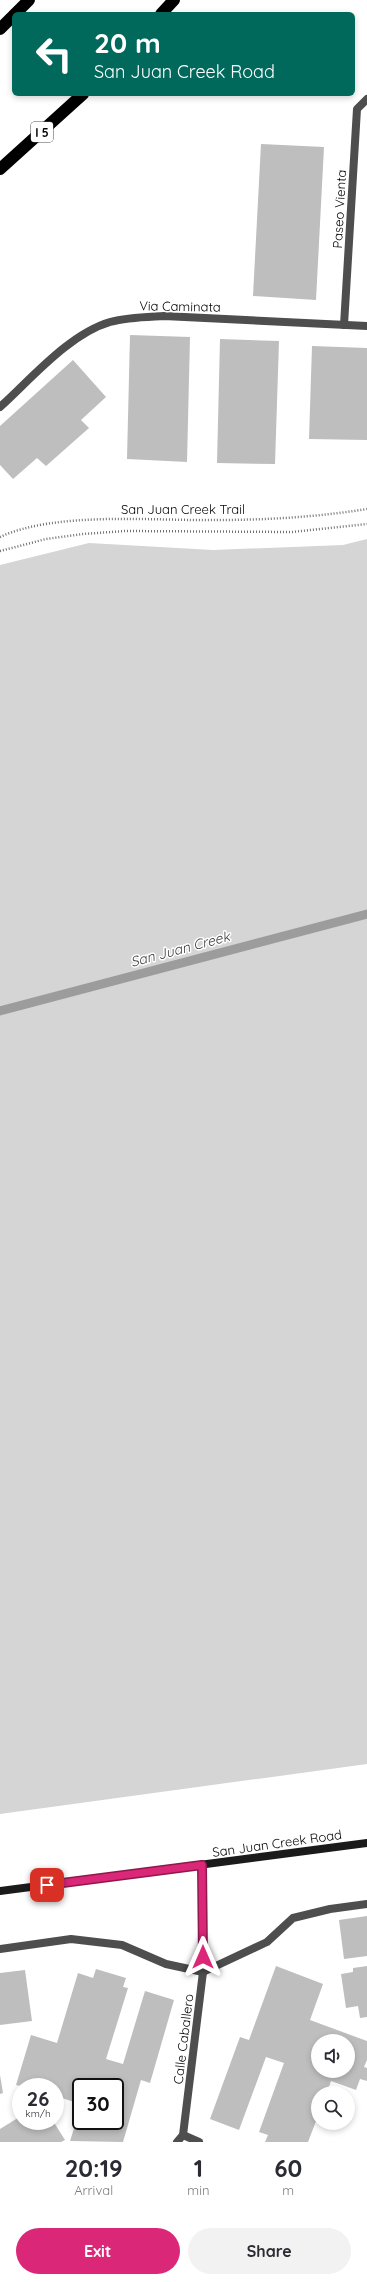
<!DOCTYPE html>
<style>
:root{--surface:#fff;--page:#f2f2f3;--text:#2b2b33;--muted:#7c7c81;--accent:#db2777}
body{margin:0;font-family:Quicksand,sans-serif;background:var(--page);color:var(--text);height:100vh;display:flex;flex-direction:column;font-size:15px;white-space:nowrap}
*{box-sizing:border-box;margin:0}
p{font-size:13px;color:var(--muted)}
.icon{flex:none;width:22px;height:22px;fill:none;stroke:currentColor;stroke-width:2;stroke-linecap:round;stroke-linejoin:round}
.map{position:relative;height:2142px;overflow:hidden}
.side{display:flex;flex-direction:column;background:var(--surface);flex:1}
.side>*{flex:none}
.hud{position:absolute;left:12px;top:12px;width:343px;height:84px;border-radius:6px;box-shadow:0 2px 6px #0003;background:#00695c;color:#fff;overflow:hidden}
.tools{position:absolute;left:311px;top:2034px;display:grid;gap:8px}
.tools a{display:grid;place-items:center;width:44px;height:44px;border-radius:50%;background:var(--surface);box-shadow:0 2px 6px #0003;font-size:20px}
.speed{position:absolute;left:12px;top:2078px;display:flex;gap:8px;font-size:20px;font-weight:700;text-align:center}
.speed>*{display:grid;place-content:center;width:52px;height:52px;border-radius:50%;background:var(--surface);box-shadow:0 2px 6px #0003;line-height:1}
.speed small{font-size:10px;font-weight:400}
.speed .limit{border:2px solid #111;border-radius:6px;background:#fff;color:#111}
.pin{position:absolute;display:grid;place-items:center;width:34px;height:34px;color:#fff;margin:-17px;border-radius:8px;box-shadow:0 2px 6px #0006}
.me{position:absolute;width:44px;margin:-22px;rotate:0deg;stroke-linejoin:round;filter:drop-shadow(0 0 3px #0008)}
.turn{display:flex;align-items:center;gap:14px;height:84px;padding:0 16px;font-size:18px}
.turn .icon{width:52px;height:52px;stroke-width:2.5}
.turn b{display:block;font-size:28px;line-height:34px}
.eta{display:flex;justify-content:space-evenly;align-items:center;height:68px;text-align:center}
.eta b{font-size:24px;font-weight:700;line-height:28px}
.cta{display:flex;gap:8px;margin-top:auto;padding:8px 16px}
.cta a{flex:1;height:46px;border-radius:24px;background:var(--accent);color:#fff;font-size:16px;font-weight:700;line-height:46px;text-align:center}
.cta a+a{background:var(--page);color:var(--text)}
.map>svg:first-child{display:block}
</style>
<div class="map">
<svg width="367" height="2142" viewBox="0 0 367 2142">
<rect width="100%" height="100%" fill="#fff"/>
<path fill="#d5d5d5" d="M 367,539 L 367,1764 L 0,1814 L 0,565 L 89,543 L 213,550 L 343,545 Z"/>
<g fill="none" stroke-linecap="round" stroke-linejoin="round">
<path stroke="#9c9c9c" stroke-width="9" d="M 0,1011 L 367,914"/>
</g>
<g fill="#bebebe" fill-rule="evenodd">
<path d="M 261,144 L 324,147 L 316,300 L 253,296 Z"/>
<path d="M 130,335 L 190,337 L 187,462 L 127,459 Z"/>
<path d="M 220,339 L 279,341 L 275,464 L 217,463 Z"/>
<path d="M 312,346 L 367,348 L 367,440 L 309,439 Z"/>
<path d="M 73,360 L 106,397 L 81,420 L 89,428 L 46,466 L 37,458 L 13,479 L 0,465 L 0,426 Z"/>
<path d="M 367,1916 L 367,1956 L 344,1959 L 339,1920 Z"/>
<path d="M 276,1966 L 323,1984 L 310,2020 L 367,2041 L 367,2060 L 364,2067 L 367,2068 L 367,2081 L 360,2079 L 356,2090 L 331,2081 L 327,2093 L 318,2093 L 318,2116 L 308,2142 L 265,2142 L 268,2135 L 259,2132 L 284,2063 L 266,2057 L 239,2130 L 210,2119 L 240,2037 L 249,2040 ZM 318,2041 L 348,2041 L 348,2071 L 318,2071 Z"/>
<path d="M 367,1966 L 367,2017 L 360,2018 L 358,2006 L 346,2008 L 341,1974 L 353,1972 L 353,1968 Z"/>
<path d="M 96,1969 L 126,1978 L 123,1987 L 128,1988 L 106,2059 L 123,2064 L 145,1991 L 174,2000 L 150,2083 L 141,2080 L 123,2142 L 70,2141 L 81,2106 L 81,2121 L 115,2121 L 115,2087 L 81,2087 L 81,2104 L 55,2096 L 55,2087 L 24,2087 L 16,2085 L 31,2035 L 57,2043 L 78,1973 L 93,1978 Z"/>
<path d="M 25,1970 L 32,2021 L 0,2025 L 0,1973 Z"/>
<path d="M 0,2075 L 3,2093 L 0,2094 Z"/>
<path d="M 21,2116 L 21,2121 L 53,2121 L 65,2140 L 61,2142 L 0,2142 L 0,2129 Z"/>
</g>
<g fill="none" stroke-linecap="round" stroke-linejoin="round">
<g stroke="#707070" stroke-width="2.5" stroke-dasharray="1 2" stroke-linecap="butt">
<path d="M 0,537 C 56,511 154,521 216,520 C 267,520 317,517 367,509"/>
<path d="M 0,551 L 46,539 L 83,534 L 125,531 L 292,532 L 367,524"/>
</g>
<path stroke="#4e4e4e" stroke-width="8" d="M 344,325 L 357,109 L 367,99"/>
<g stroke="#4e4e4e" stroke-width="8">
<path d="M 0,407 C 31,379 69,334 110,322 C 128,317 146,317 164,316 L 367,326"/>
<path d="M 0,1949 L 71,1939 L 122,1945 L 166,1964 L 203,1972 L 267,1942 L 293,1918 L 330,1909 L 367,1904"/>
<path d="M 183,2135 L 199,2142"/>
<path d="M 177,2142 L 183,2135 L 203,1972 L 202,1865"/>
</g>
<path stroke="#1b1b1b" stroke-width="8" d="M 0,1891 L 367,1843"/>
<g stroke="#000" stroke-width="12">
<path d="M 15,14 L 29,0"/>
<path d="M 161,14 L 174,0"/>
<path d="M 0,29 L 14,15"/>
<path d="M 0,169 L 83,94"/>
</g>
</g>
<g fill="none" stroke-linecap="round" stroke-linejoin="round">
<defs>
<path id="route" d="M 47,1885 L 202,1865 L 203,1957"/>
</defs>
<use href="#route" stroke="#8e194d" stroke-width="10"/>
<use href="#route" stroke="#db2777" stroke-width="7"/>
</g>
<g text-anchor="middle" dominant-baseline="central" stroke-width="3" stroke-linejoin="round" paint-order="stroke">
<rect fill="#fff" stroke="#4c4c4c" stroke-width="1" x="31" y="122" width="22" height="20" rx="3"/>
<g font-size="12" font-weight="bold" fill="#000">
<text x="42" y="132">I 5</text>
</g>
<g font-size="13" fill="#000" stroke="#fff">
<text transform="translate(339 209) rotate(-87)">Paseo Vienta</text>
<text transform="translate(180 306) rotate(1)">Via Caminata</text>
<text x="183" y="509">San Juan Creek Trail</text>
<text transform="translate(277 1843) rotate(-8)">San Juan Creek Road</text>
<text transform="translate(183 2039) rotate(-83)">Calle Caballero</text>
</g>
<g font-size="14" font-style="italic" fill="#3d3d3d" stroke="#fff">
<text transform="translate(180 949) rotate(-15)">San Juan Creek</text>
</g>
</g>
</svg>
<div class="tools">
<a><svg class="icon" aria-label="sound" viewBox="0 0 24 24"><path d="M4 9h4l5-4v14l-5-4H4zM17 9q2 3 0 6"/></svg></a>
<a><svg class="icon" aria-label="search" viewBox="0 0 24 24"><circle cx="10" cy="10" r="6"/><path d="M15 15l6 6"/></svg></a>
</div>
<div class="speed"><div>26<small>km/h</small></div><div class="limit">30</div></div>
<div class="pin" style="left:47px;top:1885px;background:#d93025"><svg class="icon" aria-label="arrive" viewBox="0 0 24 24"><path d="M6 21V4h12l-3 4 3 4H6"/></svg></div>
<svg class="me" style="left:203px;top:1957px" viewBox="-20 -20 40 40"><path d="M0-17L14 15 0 8-14 15z" fill="#db2777" stroke="#fff" stroke-width="4"/></svg>
<div class="hud">
<div class="turn"><svg class="icon" aria-label="left" viewBox="0 0 24 24"><path d="M17 20v-9H6M10 6l-5 5 5 5"/></svg><div><b>20 m</b>San Juan Creek Road</div></div>
</div>
</div>
<section class="side">
<div class="eta">
<div><b>20:19</b><p>Arrival</p></div>
<div><b>1</b><p>min</p></div>
<div><b>60</b><p>m</p></div>
</div>
<div class="cta"><a>Exit</a><a>Share</a></div>
</section>
